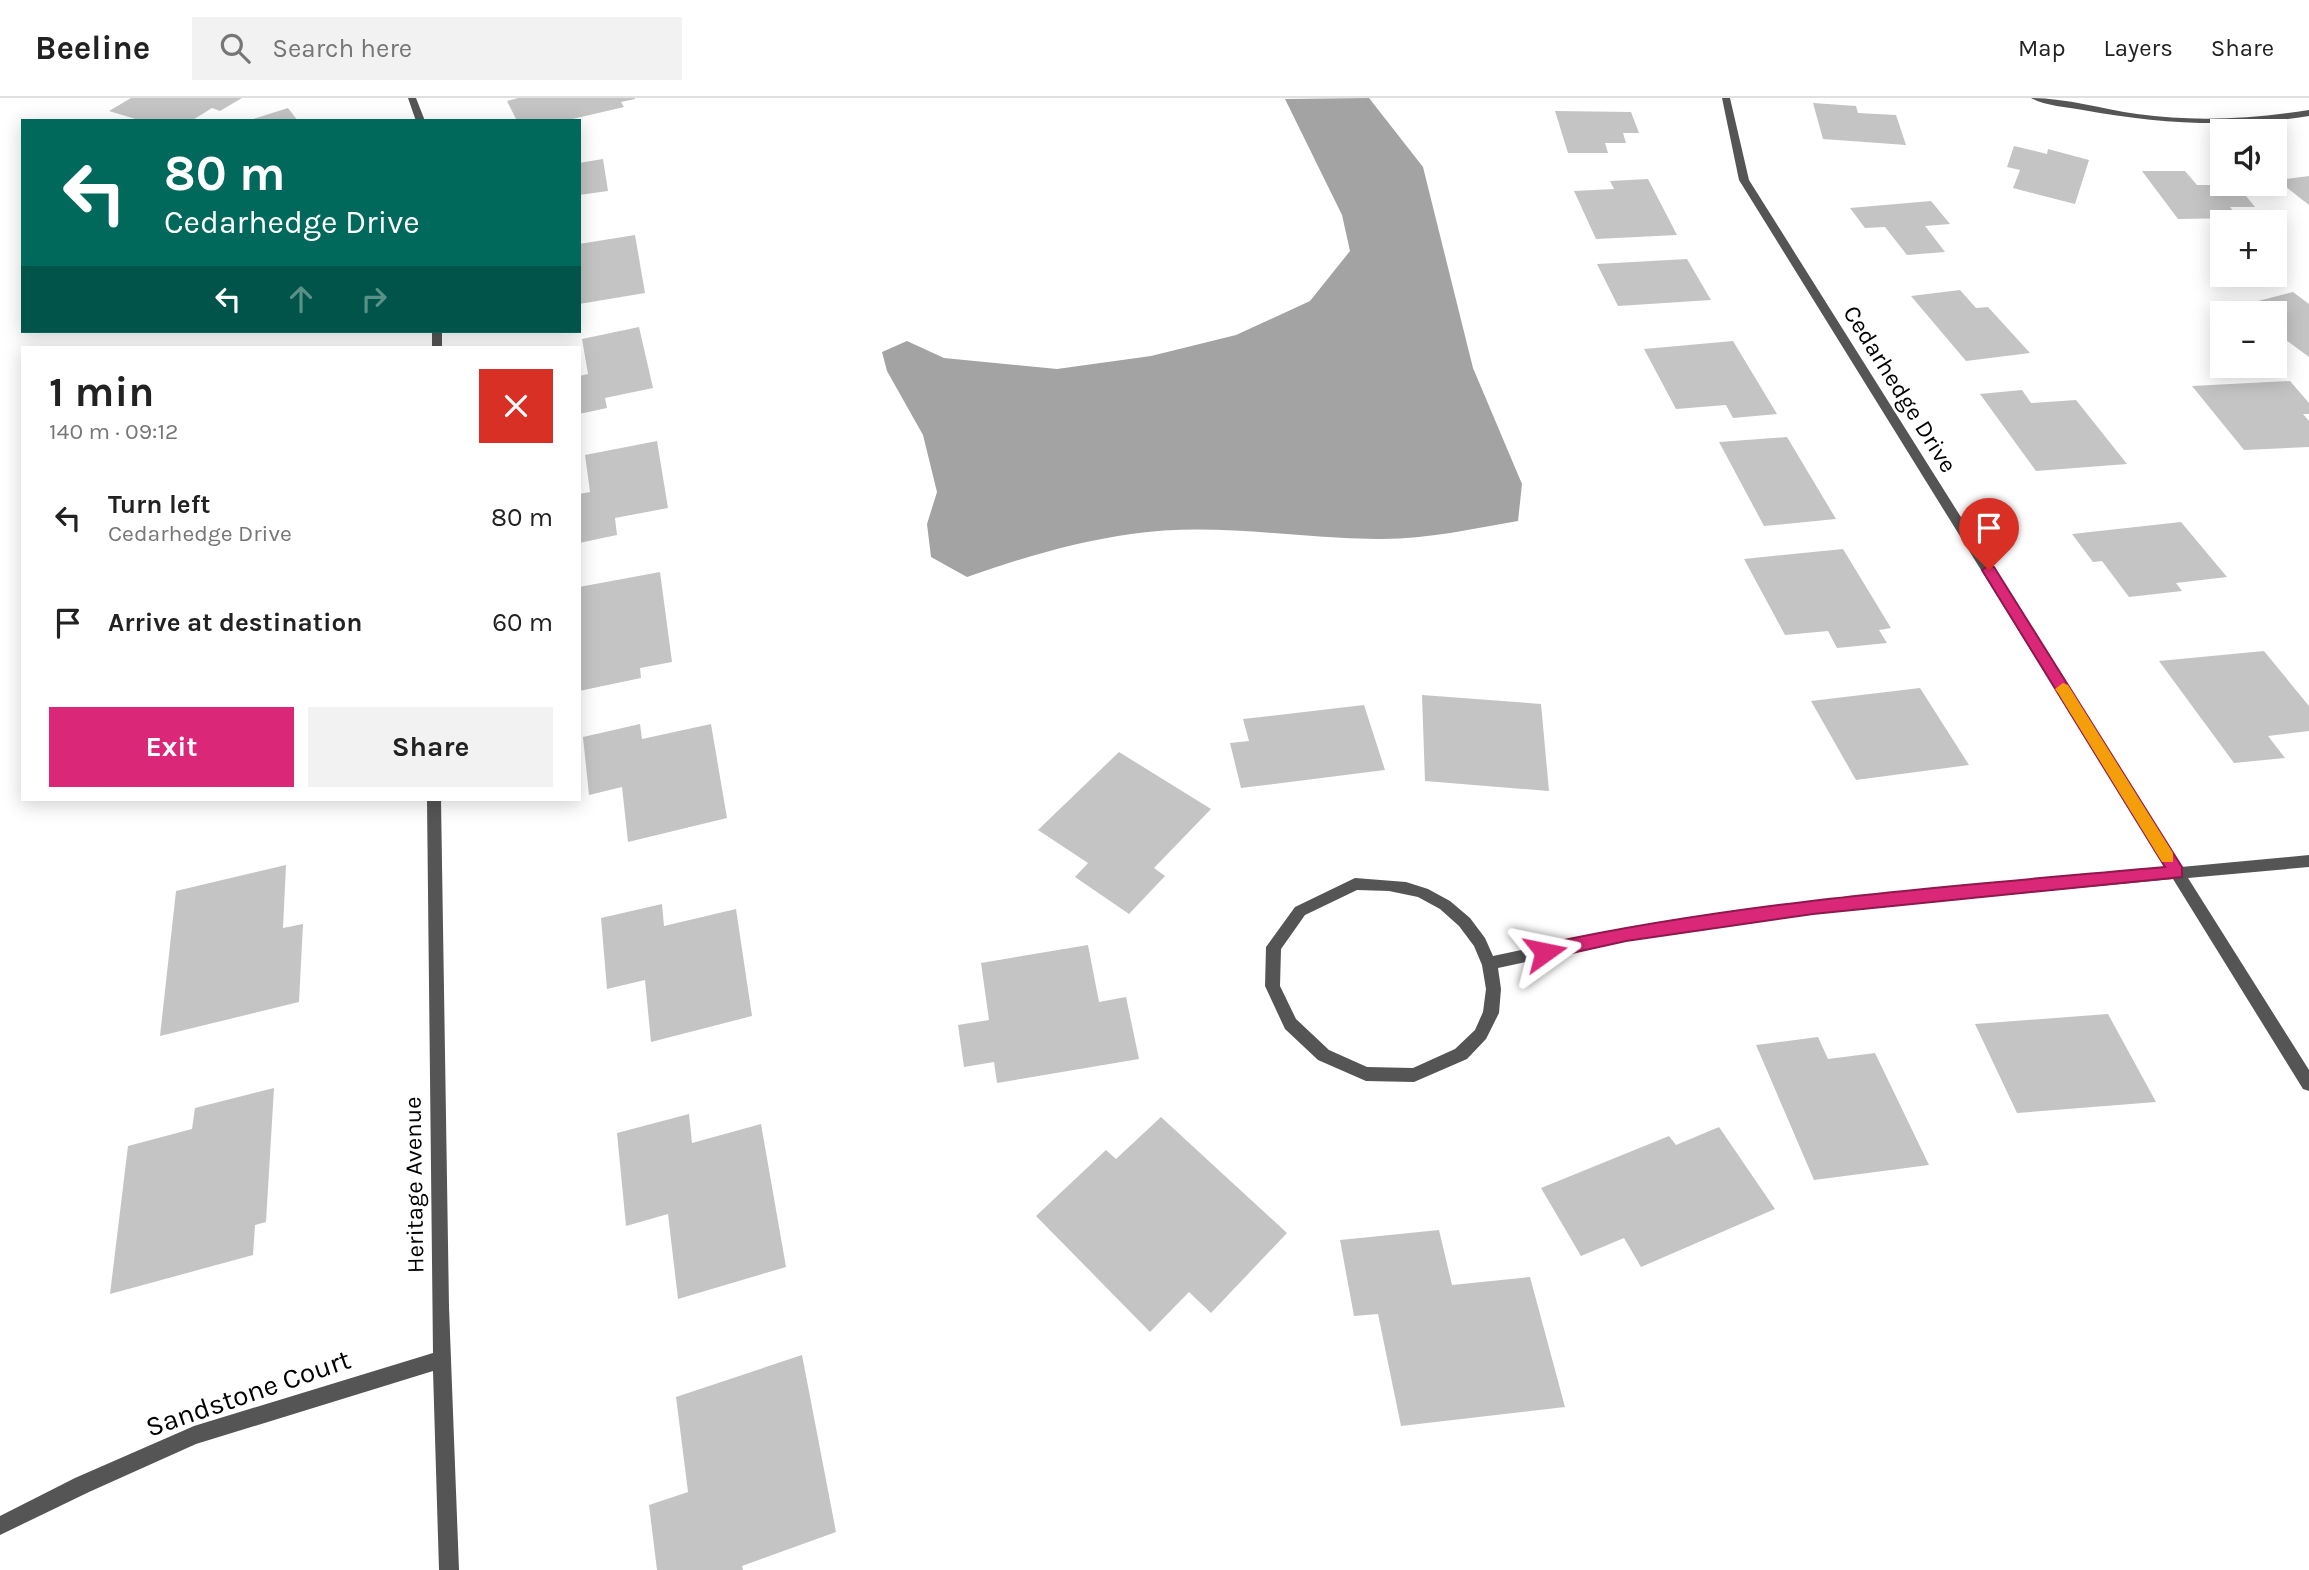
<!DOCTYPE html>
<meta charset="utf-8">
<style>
:root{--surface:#fff;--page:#f2f2f2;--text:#222;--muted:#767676;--line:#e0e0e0;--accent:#db2777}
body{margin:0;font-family:Karla,sans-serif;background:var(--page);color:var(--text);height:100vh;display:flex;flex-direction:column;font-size:26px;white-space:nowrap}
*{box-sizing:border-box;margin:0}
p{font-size:23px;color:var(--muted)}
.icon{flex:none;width:38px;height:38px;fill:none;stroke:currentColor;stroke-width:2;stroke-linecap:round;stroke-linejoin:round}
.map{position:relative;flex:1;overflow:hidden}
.panel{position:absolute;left:21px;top:248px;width:560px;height:455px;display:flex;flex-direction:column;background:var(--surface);border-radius:0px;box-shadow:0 4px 18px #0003}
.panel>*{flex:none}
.top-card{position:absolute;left:21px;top:21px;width:560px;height:214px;border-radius:0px;box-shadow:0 4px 18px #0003;background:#00695c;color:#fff;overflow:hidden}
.controls{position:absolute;left:2210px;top:21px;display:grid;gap:14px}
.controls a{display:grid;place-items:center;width:77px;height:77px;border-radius:0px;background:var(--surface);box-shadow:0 4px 18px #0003;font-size:35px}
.pin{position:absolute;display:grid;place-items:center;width:60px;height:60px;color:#fff;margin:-72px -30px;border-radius:50% 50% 50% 0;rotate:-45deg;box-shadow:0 0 7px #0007}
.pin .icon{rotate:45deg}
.me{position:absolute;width:77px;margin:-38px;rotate:78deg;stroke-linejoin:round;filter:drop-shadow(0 0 5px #0008)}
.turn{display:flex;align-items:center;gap:24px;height:147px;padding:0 28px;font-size:32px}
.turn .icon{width:91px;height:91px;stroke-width:2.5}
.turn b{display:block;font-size:49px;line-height:60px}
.lanes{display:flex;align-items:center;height:66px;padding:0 28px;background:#0003;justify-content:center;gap:35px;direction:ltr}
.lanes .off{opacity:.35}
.round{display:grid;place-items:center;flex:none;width:74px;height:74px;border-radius:0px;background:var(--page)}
.summary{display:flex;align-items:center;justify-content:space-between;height:119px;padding:0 28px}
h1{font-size:42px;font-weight:700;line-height:52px}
.action{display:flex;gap:14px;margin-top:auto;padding:14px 28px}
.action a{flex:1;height:80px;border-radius:0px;background:var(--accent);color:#fff;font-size:28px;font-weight:700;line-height:80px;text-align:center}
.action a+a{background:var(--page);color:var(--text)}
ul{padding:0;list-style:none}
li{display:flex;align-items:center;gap:21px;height:105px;padding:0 28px}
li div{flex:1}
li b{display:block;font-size:26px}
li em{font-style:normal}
header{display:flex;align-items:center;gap:42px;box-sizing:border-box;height:98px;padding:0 35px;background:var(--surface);border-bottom:2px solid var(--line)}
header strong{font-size:33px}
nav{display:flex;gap:38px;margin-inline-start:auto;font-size:24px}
.search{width:490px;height:63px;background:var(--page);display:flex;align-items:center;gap:18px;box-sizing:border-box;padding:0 24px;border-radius:0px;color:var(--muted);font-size:26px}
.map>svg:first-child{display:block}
</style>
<header>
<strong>Beeline</strong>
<div class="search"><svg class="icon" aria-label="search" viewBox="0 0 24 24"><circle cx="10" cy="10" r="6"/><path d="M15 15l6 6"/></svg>Search here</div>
<nav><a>Map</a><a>Layers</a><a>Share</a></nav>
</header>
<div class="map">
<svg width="2309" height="1472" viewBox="0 0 2309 1472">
<rect width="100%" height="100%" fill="#fff"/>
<path fill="#a3a3a3" d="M 1369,0 L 1423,69 L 1473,270 L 1522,386 L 1518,423 C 1471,431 1424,442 1376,441 C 1295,440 1212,424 1131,436 C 1075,444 1021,460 967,479 L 931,459 L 927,426 L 937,394 L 923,337 L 887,273 L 882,254 L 907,243 L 944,260 L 1057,271 L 1151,258 L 1236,237 L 1310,203 L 1350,153 L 1342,117 L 1285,1 Z"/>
<g fill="#c4c4c4">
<path d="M 131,0 L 242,0 L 220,13 L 212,10 L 191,23 L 142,23 L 109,13 Z"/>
<path d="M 518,0 L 635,0 L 635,1 L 621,4 L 624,9 L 564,23 L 517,23 L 507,3 Z"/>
<path d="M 1813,5 L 1856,8 L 1858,15 L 1896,17 L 1906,47 L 1823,41 Z"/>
<path d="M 288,10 L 298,23 L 250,23 L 250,22 Z"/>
<path d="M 1555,13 L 1631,14 L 1639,35 L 1623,35 L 1626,45 L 1605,45 L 1608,55 L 1568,55 Z"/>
<path d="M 2014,48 L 2047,56 L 2048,51 L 2089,62 L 2075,106 L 2013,90 L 2020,72 L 2007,69 Z"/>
<path d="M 603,61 L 608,93 L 579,97 L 579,65 Z"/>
<path d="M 2142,73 L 2185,73 L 2197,87 L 2217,87 L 2226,98 L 2246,98 L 2255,109 L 2230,109 L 2239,120 L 2178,121 Z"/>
<path d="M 2309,78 L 2309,107 L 2277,82 Z"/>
<path d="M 1648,81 L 1677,137 L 1596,141 L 1574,93 L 1614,91 L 1610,83 Z"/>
<path d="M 1931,103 L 1950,126 L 1925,128 L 1945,154 L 1907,157 L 1885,129 L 1865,130 L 1850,110 Z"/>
<path d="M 635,137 L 645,195 L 579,206 L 579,146 Z"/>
<path d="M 1687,161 L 1711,202 L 1618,208 L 1597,166 Z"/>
<path d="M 1960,192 L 1976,210 L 1988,209 L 2030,255 L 1966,263 L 1911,198 Z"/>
<path d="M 2293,194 L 2309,206 L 2309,259 L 2275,234 L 2275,215 L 2249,215 L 2239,208 Z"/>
<path d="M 639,229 L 653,290 L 605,300 L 607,310 L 579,316 L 579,278 L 588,276 L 582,241 Z"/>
<path d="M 1733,243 L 1777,316 L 1733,320 L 1726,307 L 1676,311 L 1644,251 Z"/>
<path d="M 2290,283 L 2309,305 L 2309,316 L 2303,316 L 2309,323 L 2309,349 L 2244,352 L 2192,288 Z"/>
<path d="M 2022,292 L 2031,305 L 2076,302 L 2127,366 L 2036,373 L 1980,296 Z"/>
<path d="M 1787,339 L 1836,421 L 1764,428 L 1719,344 Z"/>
<path d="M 657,343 L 668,410 L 615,420 L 617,437 L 579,445 L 579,396 L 590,394 L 585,357 Z"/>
<path d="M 2181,424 L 2227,479 L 2176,485 L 2182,493 L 2129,499 L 2102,463 L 2093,464 L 2072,436 Z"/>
<path d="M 1843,451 L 1891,530 L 1879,532 L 1887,545 L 1837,550 L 1828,533 L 1785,537 L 1744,461 Z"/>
<path d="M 660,474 L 672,564 L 640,570 L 641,580 L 579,593 L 579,489 Z"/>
<path d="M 2264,553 L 2309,608 L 2309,633 L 2268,638 L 2285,660 L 2234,665 L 2159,563 Z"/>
<path d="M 1920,590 L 1969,667 L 1856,682 L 1811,603 Z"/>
<path d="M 1422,597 L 1541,606 L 1549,693 L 1425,683 Z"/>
<path d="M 1364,607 L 1385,672 L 1241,690 L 1230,645 L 1249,643 L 1243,621 Z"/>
<path d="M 640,626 L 642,641 L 711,626 L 727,720 L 628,744 L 622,689 L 589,697 L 583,639 Z"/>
<path d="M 1119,654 L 1211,711 L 1154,770 L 1165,778 L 1129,816 L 1075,779 L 1088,765 L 1038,732 Z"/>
<path d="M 286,767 L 283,830 L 303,826 L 299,904 L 160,938 L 176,793 Z"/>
<path d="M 662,806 L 664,828 L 736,811 L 752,918 L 651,944 L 645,882 L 607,891 L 601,820 Z"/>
<path d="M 1088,847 L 1099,904 L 1126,899 L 1139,961 L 997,985 L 994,964 L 964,969 L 958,927 L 989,922 L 981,865 Z"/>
<path d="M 2108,916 L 2156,1004 L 2017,1015 L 1975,926 Z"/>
<path d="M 1818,939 L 1828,961 L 1875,955 L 1929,1067 L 1814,1082 L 1756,947 Z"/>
<path d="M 274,990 L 266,1124 L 255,1127 L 253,1157 L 110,1196 L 128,1048 L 192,1031 L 195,1010 Z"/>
<path d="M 689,1016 L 692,1045 L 761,1026 L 786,1169 L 678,1201 L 668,1116 L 626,1128 L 617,1035 Z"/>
<path d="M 1161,1019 L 1287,1135 L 1211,1215 L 1189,1194 L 1150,1234 L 1036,1118 L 1106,1052 L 1116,1061 Z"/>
<path d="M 1719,1029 L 1775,1111 L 1641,1169 L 1624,1140 L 1581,1158 L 1541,1090 L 1669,1038 L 1676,1047 Z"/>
<path d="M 1439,1132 L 1452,1187 L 1530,1179 L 1565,1309 L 1401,1328 L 1378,1216 L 1354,1218 L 1340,1142 Z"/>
<path d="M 802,1257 L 836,1434 L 742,1468 L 743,1472 L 657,1472 L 649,1407 L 688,1394 L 676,1299 Z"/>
</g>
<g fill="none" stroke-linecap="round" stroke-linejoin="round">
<g fill="#555" fill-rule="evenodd">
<path d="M 408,0 L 416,0 L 425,23 L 416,23 Z"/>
<path d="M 1722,0 L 1730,0 L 1749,82 L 2181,769 L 2309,757 L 2309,769 L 2188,780 L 2309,972 L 2309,993 L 2303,991 L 2173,781 L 1813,815 L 1626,842 L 1498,870 L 1501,891 L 1499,915 L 1486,941 L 1467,961 L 1414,984 L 1366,983 L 1318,962 L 1285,931 L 1265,888 L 1266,849 L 1295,809 L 1355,780 L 1406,784 L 1428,791 L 1450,803 L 1470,820 L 1485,840 L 1493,858 L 1626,830 L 1813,803 L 2166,770 L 1739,82 ZM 1357,792 L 1389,793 L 1418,799 L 1440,811 L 1459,828 L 1474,848 L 1482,867 L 1486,891 L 1483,914 L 1475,932 L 1455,951 L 1413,970 L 1367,969 L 1329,952 L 1296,921 L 1280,888 L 1281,851 L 1305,817 Z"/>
<path d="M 2031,0 C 2066,0 2102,11 2137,16 C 2195,24 2251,21 2309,12 L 2309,18 C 2232,30 2159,26 2083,12 C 2067,9 2044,8 2031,0 Z"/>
<rect x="432" y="233" width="10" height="17"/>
<path d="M 427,702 L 441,702 L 449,1209 L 459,1472 L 439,1472 L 433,1273 L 196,1346 L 89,1394 L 0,1437 L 0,1418 L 75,1380 L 194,1328 L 433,1255 Z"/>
</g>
</g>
<path fill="#db2777" stroke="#8e194d" stroke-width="2" d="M 1989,467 L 1994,469 L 2182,769 L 2182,779 L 1813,816 L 1626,843 L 1545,861 L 1539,859 L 1536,854 L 1545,846 C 1749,802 1957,788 2165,769 L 1982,472 Z"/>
<path fill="#f59e0b" d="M 2063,585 L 2068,587 L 2173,755 L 2173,764 L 2162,764 L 2058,595 L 2055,591 Z"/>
<g text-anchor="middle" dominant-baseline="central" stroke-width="5" stroke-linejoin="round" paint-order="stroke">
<g font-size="24" fill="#000" stroke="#fff">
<text transform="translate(1900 291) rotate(58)">Cedarhedge Drive</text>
<text transform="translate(414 1087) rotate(-91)">Heritage Avenue</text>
</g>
<g font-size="28" fill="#000" stroke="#fff">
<text transform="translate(248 1295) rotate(-19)">Sandstone Court</text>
</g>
</g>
</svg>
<div class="controls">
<a><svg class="icon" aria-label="sound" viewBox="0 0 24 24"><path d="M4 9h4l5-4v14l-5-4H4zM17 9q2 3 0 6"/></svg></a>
<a>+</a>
<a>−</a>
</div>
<div class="pin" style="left:1989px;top:472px;background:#d93025"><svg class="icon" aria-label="arrive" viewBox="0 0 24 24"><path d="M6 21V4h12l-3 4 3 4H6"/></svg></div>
<svg class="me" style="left:1545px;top:854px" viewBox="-20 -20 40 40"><path d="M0-17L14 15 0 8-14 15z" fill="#db2777" stroke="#fff" stroke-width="4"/></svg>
<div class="top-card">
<div class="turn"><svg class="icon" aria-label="left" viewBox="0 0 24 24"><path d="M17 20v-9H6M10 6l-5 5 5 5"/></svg><div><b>80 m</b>Cedarhedge Drive</div></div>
<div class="lanes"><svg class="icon" aria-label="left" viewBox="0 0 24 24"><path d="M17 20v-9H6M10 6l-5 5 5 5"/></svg><svg class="icon off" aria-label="ahead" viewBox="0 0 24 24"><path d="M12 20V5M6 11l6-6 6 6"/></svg><svg class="icon off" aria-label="right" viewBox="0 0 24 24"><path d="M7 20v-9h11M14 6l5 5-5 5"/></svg></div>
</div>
<section class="panel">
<div class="summary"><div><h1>1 min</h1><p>140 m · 09:12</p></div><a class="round" style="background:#d93025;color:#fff"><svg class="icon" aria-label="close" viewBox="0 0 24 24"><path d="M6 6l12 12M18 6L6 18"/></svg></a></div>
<ul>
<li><svg class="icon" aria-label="left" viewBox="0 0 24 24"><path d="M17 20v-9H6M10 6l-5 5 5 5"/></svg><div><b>Turn left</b><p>Cedarhedge Drive</p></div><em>80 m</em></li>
<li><svg class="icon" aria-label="arrive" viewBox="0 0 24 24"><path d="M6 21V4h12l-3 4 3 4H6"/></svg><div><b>Arrive at destination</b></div><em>60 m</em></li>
</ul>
<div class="action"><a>Exit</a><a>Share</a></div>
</section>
</div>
